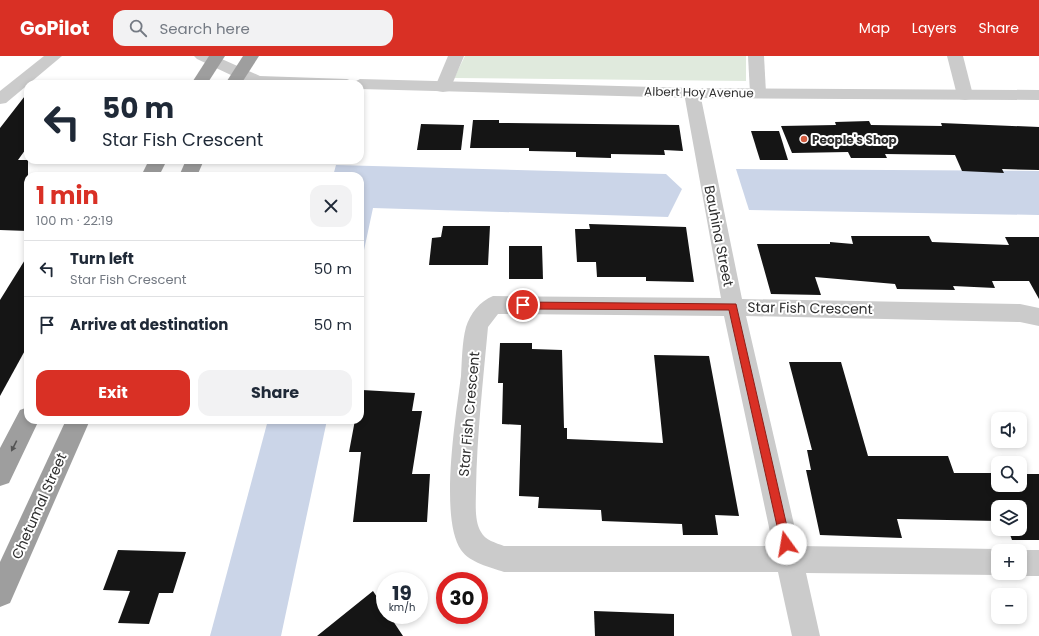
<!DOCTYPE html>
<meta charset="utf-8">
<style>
:root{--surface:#fff;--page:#f2f2f3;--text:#1f2937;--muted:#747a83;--line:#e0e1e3;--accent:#d93025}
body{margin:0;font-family:Poppins,sans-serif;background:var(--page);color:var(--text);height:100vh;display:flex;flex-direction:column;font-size:15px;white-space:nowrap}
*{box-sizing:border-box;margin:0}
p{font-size:13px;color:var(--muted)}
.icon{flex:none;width:22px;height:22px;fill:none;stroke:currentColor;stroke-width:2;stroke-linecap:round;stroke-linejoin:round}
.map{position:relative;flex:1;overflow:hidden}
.panel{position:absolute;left:24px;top:116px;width:340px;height:252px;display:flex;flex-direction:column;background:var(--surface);border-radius:12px;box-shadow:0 2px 6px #0003}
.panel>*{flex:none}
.guide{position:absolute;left:24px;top:24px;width:340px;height:84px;border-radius:12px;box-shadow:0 2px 6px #0003;background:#fff;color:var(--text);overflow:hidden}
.fabs{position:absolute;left:991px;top:356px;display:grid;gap:8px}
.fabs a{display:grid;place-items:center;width:36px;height:36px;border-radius:8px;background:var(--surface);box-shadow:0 2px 6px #0003;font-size:20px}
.speed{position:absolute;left:376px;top:516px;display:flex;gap:8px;font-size:20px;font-weight:700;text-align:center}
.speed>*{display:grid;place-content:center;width:52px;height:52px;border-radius:50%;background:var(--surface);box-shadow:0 2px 6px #0003;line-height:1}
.speed small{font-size:10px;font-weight:400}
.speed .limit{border:6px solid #d22;background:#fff;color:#111}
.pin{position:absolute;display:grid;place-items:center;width:34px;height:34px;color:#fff;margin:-17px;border:2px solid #fff;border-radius:50%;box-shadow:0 1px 4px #0007}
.me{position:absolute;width:44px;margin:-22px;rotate:347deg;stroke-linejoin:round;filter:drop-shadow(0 0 3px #0008)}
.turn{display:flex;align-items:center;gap:14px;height:84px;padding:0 12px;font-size:18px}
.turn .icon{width:52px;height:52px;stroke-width:2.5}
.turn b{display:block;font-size:28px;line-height:34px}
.round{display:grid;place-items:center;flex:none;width:42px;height:42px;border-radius:12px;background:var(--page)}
.headline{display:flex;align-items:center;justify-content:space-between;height:68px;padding:0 12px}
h1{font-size:24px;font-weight:700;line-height:30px;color:var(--accent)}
.cta{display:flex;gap:8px;margin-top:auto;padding:8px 12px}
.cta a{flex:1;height:46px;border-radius:12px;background:var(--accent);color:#fff;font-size:16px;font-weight:700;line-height:46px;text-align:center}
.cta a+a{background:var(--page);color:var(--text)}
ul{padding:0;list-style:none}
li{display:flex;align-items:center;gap:12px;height:56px;padding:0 12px;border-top:1px solid var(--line)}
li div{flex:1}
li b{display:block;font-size:15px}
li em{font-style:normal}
header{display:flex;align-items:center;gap:24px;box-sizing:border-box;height:56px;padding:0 20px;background:var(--accent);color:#fff}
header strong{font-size:19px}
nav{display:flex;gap:22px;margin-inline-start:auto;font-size:14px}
.search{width:280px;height:36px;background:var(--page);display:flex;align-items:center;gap:10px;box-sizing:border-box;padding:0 14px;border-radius:12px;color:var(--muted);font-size:15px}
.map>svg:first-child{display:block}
</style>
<header>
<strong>GoPilot</strong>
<div class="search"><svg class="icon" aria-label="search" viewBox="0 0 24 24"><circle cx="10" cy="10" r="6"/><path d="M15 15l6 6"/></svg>Search here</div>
<nav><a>Map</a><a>Layers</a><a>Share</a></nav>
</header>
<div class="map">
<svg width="1039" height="580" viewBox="0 0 1039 580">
<rect width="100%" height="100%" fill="#fff"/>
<path fill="#e0eadd" d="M 465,0 L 746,0 L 746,25 L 454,22 Z"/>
<g fill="#cbd5e8">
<path d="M 336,109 L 666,118 L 682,133 L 668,161 L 373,152 L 360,213 L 360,120 L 333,120 Z"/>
<path d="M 736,113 L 1039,115 L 1039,159 L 749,154 Z"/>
<path d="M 268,364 L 327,364 L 281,580 L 210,580 Z"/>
</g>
<g fill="#151515">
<path d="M 28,36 L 28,90 L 18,104 L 28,104 L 28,175 L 0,174 L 0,72 Z"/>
<path d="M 473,64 L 499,64 L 499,67 L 679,69 L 683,95 L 664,94 L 665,99 L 611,98 L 611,102 L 576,101 L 576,96 L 529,95 L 529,92 L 470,92 Z"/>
<path d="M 869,65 L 871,69 L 942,70 L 941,67 L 1039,71 L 1039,114 L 1002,113 L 1004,117 L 962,115 L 955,99 L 885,98 L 887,102 L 851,102 L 848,96 L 792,97 L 781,70 L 836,69 L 835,66 Z"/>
<path d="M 421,68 L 464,69 L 461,94 L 417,94 Z"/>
<path d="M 751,75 L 779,75 L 788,104 L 760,104 Z"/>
<path d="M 589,168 L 686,171 L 694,226 L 646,225 L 646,221 L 597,221 L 596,206 L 577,206 L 575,173 L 590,173 Z"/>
<path d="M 443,170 L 490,170 L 488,209 L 429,209 L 432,182 L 441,181 Z"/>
<path d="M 851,180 L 929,180 L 932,186 L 1009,189 L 1005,181 L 1039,181 L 1039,243 L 1029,225 L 992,225 L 995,232 L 953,230 L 955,234 L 897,233 L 895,228 L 815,221 L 821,239 L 771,238 L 757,188 L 830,188 L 830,186 L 853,188 Z"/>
<path d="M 509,190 L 542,190 L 543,223 L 509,223 Z"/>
<path d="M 28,199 L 28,289 L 0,340 L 0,244 Z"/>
<path d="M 500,287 L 532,287 L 532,293 L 562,294 L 564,372 L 567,372 L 567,383 L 663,387 L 654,299 L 709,300 L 739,460 L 715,459 L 718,479 L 683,479 L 682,468 L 602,465 L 601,454 L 538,452 L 539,441 L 519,440 L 521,369 L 502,368 L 503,327 L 498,327 Z"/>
<path d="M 789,306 L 841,306 L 868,400 L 948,400 L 954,417 L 998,417 L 998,429 L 1020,429 L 1020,418 L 1039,418 L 1039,484 L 1012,484 L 1008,473 L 1020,473 L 1020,451 L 998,451 L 998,465 L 897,463 L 902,482 L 820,479 L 806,414 L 811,414 L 807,394 L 812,394 Z"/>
<path d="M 362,334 L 415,337 L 412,355 L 422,355 L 412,418 L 430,418 L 427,466 L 353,466 L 361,396 L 349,396 L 355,364 L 360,364 Z"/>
<path d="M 118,494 L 186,496 L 173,537 L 159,537 L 149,568 L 118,567 L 130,535 L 103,534 Z"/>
<path d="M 373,535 L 385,553 L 385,559 L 389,559 L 403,580 L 317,580 Z"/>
<path d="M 594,555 L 674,558 L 674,580 L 595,580 Z"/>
</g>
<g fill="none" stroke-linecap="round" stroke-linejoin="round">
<g fill="#cbcbcb" fill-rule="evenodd">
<path d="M 44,0 L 62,0 L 6,47 L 0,48 L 0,35 Z"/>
<path d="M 448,0 L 464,0 L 451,31 L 449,35 L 443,36 L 437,35 L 435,31 Z"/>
<path d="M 748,0 L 764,0 L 766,37 L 764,41 L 758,42 L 752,41 L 750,37 Z"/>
<path d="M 947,0 L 963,0 L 973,39 L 971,43 L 965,44 L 959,43 L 957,39 Z"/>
<path d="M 692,32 L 698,33 L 700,37 L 742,243 L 1020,248 L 1039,252 L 1039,270 L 1020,266 L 746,260 L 799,490 L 998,493 L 1004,495 L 998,495 L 998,517 L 1004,517 L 998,519 L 806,517 L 820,580 L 792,580 L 778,516 L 504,516 C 490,511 470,507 461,494 C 439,462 456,359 461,320 C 462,304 462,286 466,271 C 470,258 480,245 493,240 L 721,242 L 684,37 L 686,33 ZM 498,258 L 724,260 L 773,490 L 504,490 C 496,487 485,484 481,476 C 474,465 476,446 476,433 C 477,379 483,325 488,271 Z"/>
<path d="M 1020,494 L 1039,494 L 1039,520 L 1020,520 L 1012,517 L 1020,517 L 1020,495 L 1016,495 Z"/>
</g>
<path fill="#cbcbcb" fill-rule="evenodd" d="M 194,0 L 215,0 L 260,20 L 347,23 L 354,26 L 360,23 L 692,32 L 1039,34 L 1039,44 L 692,42 L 360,33 L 360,28 L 250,28 L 197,3 Z"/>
<g fill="#9e9e9e" fill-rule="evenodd">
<path d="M 209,0 L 225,0 L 207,28 L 191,28 Z"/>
<path d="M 243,0 L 259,0 L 241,28 L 225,28 Z"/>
<path d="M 149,104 L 167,104 L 159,120 L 141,120 Z"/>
<path d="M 186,104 L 204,104 L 197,120 L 179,120 Z"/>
<path d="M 28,351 L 28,364 L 39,364 L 9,427 L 0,430 L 0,392 L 20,354 Z"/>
<path d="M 66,364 L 90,364 L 10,547 L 0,551 L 0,506 Z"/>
</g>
</g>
<defs><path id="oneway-solid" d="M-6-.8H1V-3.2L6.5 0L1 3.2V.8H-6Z"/></defs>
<use fill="#555" href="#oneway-solid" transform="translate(14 390) rotate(117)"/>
<path fill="#d93025" stroke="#8d1f18" d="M 523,246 L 736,248 L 791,488 L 790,492 L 786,493 L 782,492 L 781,488 L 729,254 L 523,253 L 518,249 Z"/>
<circle fill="#d45d40" stroke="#fff" stroke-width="1.5" cx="804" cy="83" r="4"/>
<g text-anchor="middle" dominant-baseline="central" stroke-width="4" stroke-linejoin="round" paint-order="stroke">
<g font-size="12" fill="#2e2e2e" stroke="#fff">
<text transform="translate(699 36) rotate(1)">Albert Hoy Avenue</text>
</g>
<g font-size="12" font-weight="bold" fill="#2e2e2e" stroke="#fff" text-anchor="start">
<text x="812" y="83">People's Shop</text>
</g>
<g font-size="14" fill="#2e2e2e" stroke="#fff">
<text transform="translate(719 180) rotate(79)">Bauhina Street</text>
<text transform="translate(810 252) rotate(1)">Star Fish Crescent</text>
<text transform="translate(469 358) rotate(-85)">Star Fish Crescent</text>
<text transform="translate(39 450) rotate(-66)">Chetumal Street</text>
</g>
</g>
</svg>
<div class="fabs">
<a><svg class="icon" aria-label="sound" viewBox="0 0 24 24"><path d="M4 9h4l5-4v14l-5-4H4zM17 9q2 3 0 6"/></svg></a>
<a><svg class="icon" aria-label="search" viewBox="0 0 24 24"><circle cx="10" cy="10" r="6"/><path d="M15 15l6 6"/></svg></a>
<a><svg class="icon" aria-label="layers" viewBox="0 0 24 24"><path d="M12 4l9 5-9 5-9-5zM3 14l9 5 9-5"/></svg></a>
<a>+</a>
<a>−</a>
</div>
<div class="speed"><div>19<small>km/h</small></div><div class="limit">30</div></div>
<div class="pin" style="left:523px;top:249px;background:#d93025"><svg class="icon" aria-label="arrive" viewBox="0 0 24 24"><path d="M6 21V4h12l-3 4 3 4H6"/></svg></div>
<svg class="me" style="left:786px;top:488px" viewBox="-20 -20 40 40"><circle r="19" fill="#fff"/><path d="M0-13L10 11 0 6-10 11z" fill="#d93025"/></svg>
<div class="guide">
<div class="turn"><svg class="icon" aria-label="left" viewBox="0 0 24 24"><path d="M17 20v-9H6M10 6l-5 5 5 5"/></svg><div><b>50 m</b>Star Fish Crescent</div></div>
</div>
<section class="panel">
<div class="headline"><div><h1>1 min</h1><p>100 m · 22:19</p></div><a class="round"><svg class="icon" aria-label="close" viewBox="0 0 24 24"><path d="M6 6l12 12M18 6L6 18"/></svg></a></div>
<ul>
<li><svg class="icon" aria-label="left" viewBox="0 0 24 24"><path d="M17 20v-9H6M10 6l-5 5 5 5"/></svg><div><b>Turn left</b><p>Star Fish Crescent</p></div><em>50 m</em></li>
<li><svg class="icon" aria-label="arrive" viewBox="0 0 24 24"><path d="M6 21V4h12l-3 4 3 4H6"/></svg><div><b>Arrive at destination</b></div><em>50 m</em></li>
</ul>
<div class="cta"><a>Exit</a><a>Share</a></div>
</section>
</div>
